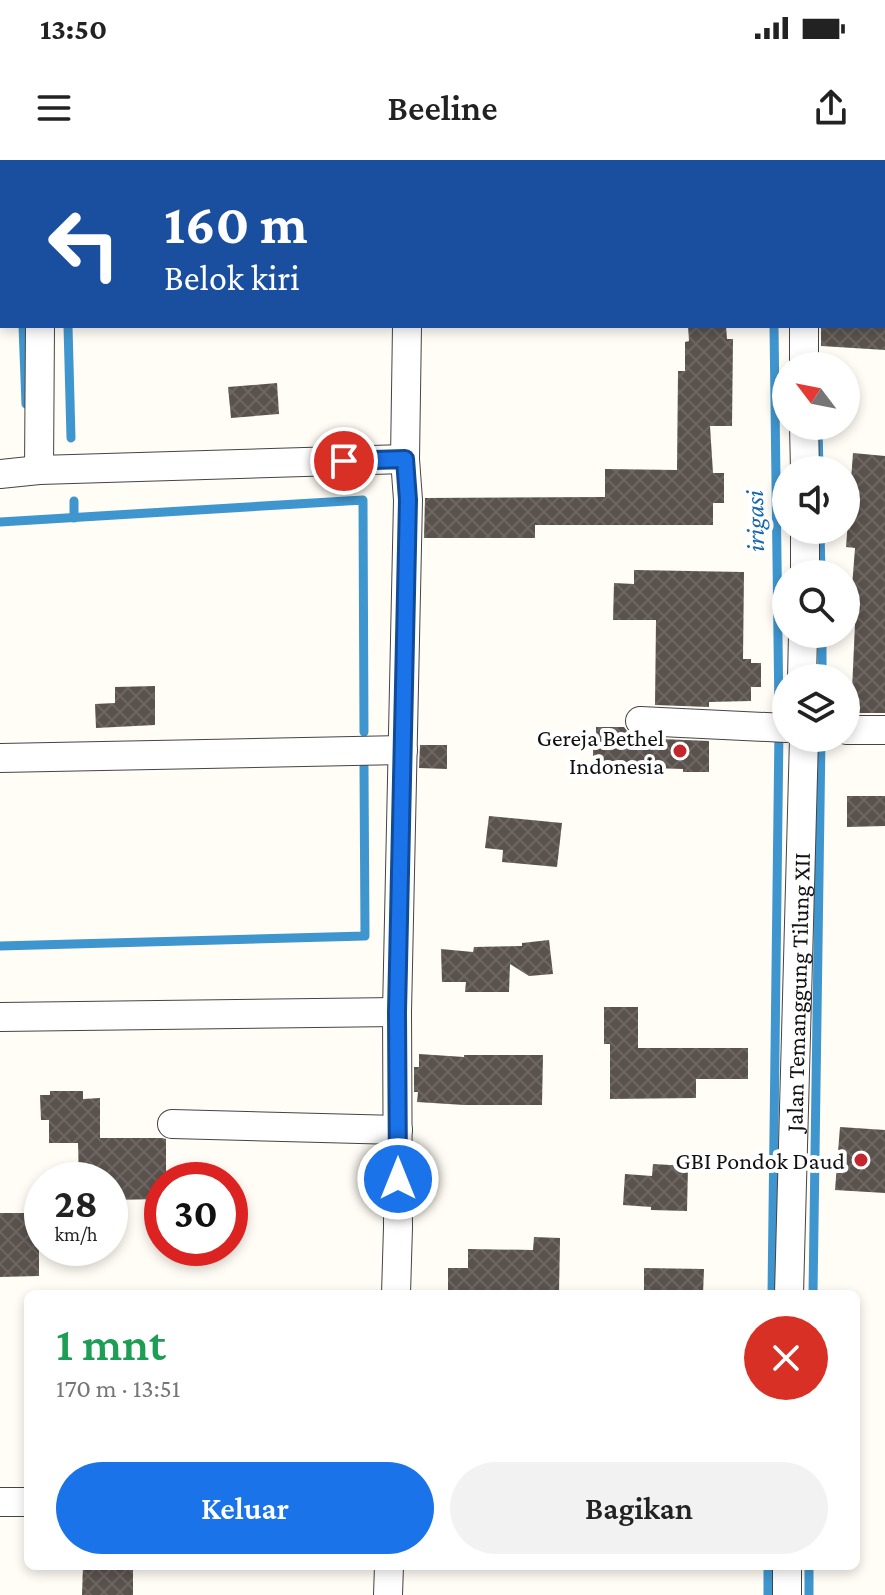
<!DOCTYPE html>
<html lang="id">
<meta charset="utf-8">
<style>
:root{--surface:#fff;--page:#f2f2f2;--text:#222;--muted:#767676;--accent:#1a73e8}
body{margin:0;font-family:"Crimson Pro",serif;background:var(--page);color:var(--text);height:100vh;display:flex;flex-direction:column;font-size:30px;white-space:nowrap}
*{box-sizing:border-box;margin:0}
p{font-size:26px;color:var(--muted)}
.icon{flex:none;width:44px;height:44px;fill:none;stroke:currentColor;stroke-width:2;stroke-linecap:round;stroke-linejoin:round}
.map{position:relative;flex:1;overflow:hidden}
.panel{position:absolute;left:24px;top:1130px;width:836px;height:280px;display:flex;flex-direction:column;background:var(--surface);border-radius:12px;box-shadow:0 4px 12px #0003}
.panel>*{flex:none}
.hud{position:absolute;left:0px;top:0px;width:886px;height:168px;box-shadow:0 4px 12px #0003;background:#1a4fa0;color:#fff;overflow:hidden}
.needle{width:52px;rotate:302deg}
.controls{position:absolute;left:772px;top:192px;display:grid;gap:16px}
.controls a{display:grid;place-items:center;width:88px;height:88px;border-radius:50%;background:var(--surface);box-shadow:0 4px 12px #0003;font-size:40px}
.speed{position:absolute;left:24px;top:1002px;display:flex;gap:16px;font-size:40px;font-weight:700;text-align:center}
.speed>*{display:grid;place-content:center;width:104px;height:104px;border-radius:50%;background:var(--surface);box-shadow:0 4px 12px #0003;line-height:1}
.speed small{font-size:20px;font-weight:400}
.speed .limit{border:12px solid #d22;background:#fff;color:#111}
.pin{position:absolute;display:grid;place-items:center;width:68px;height:68px;color:#fff;margin:-34px;border:4px solid #fff;border-radius:50%;box-shadow:0 2px 8px #0007}
.me{position:absolute;width:88px;margin:-44px;rotate:0deg;stroke-linejoin:round;filter:drop-shadow(0 0 6px #0008)}
.turn{display:flex;align-items:center;gap:28px;height:168px;padding:0 32px;font-size:36px}
.turn .icon{width:104px;height:104px;stroke-width:2.5}
.turn b{display:block;font-size:56px;line-height:68px}
.round{display:grid;place-items:center;flex:none;width:84px;height:84px;border-radius:42px;background:var(--page)}
.headline{display:flex;align-items:center;justify-content:space-between;height:136px;padding:0 32px}
h1{font-size:48px;font-weight:600;line-height:60px;color:#1e9e55}
.action{display:flex;gap:16px;margin-top:auto;padding:16px 32px}
.action a{flex:1;height:92px;border-radius:48px;background:var(--accent);color:#fff;font-size:32px;font-weight:600;line-height:92px;text-align:center}
.action a+a{background:var(--page);color:var(--text)}
.status{display:flex;justify-content:space-between;align-items:center;height:56px;padding:0 40px;background:var(--surface);direction:ltr}
.status svg{height:22px;fill:currentColor}
header{display:flex;justify-content:space-between;align-items:center;height:104px;padding:0 32px;background:var(--surface);font-size:36px;font-weight:600}
.map>svg:first-child{display:block}
</style>
<div class="status"><b>13:50</b><svg viewBox="0 0 49 12"><path d="M0 12V9h3v3zM5 12V6h3v6zM10 12V3h3v9zM15 12V0h3v12zM26 1h20v11H26zM47 4h2v5h-2z"/></svg></div>
<header><svg class="icon" aria-label="menu" viewBox="0 0 24 24"><path d="M4 6h16M4 12h16M4 18h16"/></svg>Beeline<svg class="icon" aria-label="share" viewBox="0 0 24 24"><path d="M12 15V3M7 8l5-5 5 5M5 13v7h14v-7"/></svg></header>
<div class="map">
<svg width="885" height="1435" viewBox="0 0 885 1435">
<defs>
<pattern id="building-cross-hatch" width="8" height="8" patternUnits="userSpaceOnUse" patternTransform="scale(2)"><rect width="8" height="8" fill="#5a524d"/><path d="M0 0l8 8M0 8l8-8" fill="none" stroke="#6d6662"/></pattern>
</defs>
<rect width="100%" height="100%" fill="#fffdf5"/>
<g fill="none" stroke-linecap="round" stroke-linejoin="round">
<g stroke="#3f96cf" stroke-width="9">
<path d="M 17,0 L 17,2"/>
<path d="M 64,0 L 64,2"/>
<path d="M 772,0 L 773,2"/>
<path d="M 23,166 L 26,244"/>
<path d="M 68,166 L 71,278"/>
<path d="M 774,166 L 779,555"/>
<path d="M 818,266 L 819,310"/>
<path d="M 74,341 L 74,358"/>
<path d="M 0,362 L 363,340 L 364,572"/>
<path d="M 820,370 L 821,414"/>
<path d="M 822,518 L 822,474"/>
<path d="M 0,786 L 365,776 L 364,607"/>
<path d="M 772,1134 L 779,569"/>
<path d="M 813,1134 L 821,578"/>
<path d="M 768,1435 L 768,1406"/>
<path d="M 809,1435 L 809,1406"/>
</g>
</g>
<g fill="url(#building-cross-hatch)">
<path d="M 688,166 L 726,166 L 727,179 L 733,179 L 732,266 L 710,266 L 713,313 L 724,313 L 724,343 L 713,343 L 713,365 L 535,365 L 535,378 L 424,378 L 425,338 L 605,337 L 605,309 L 677,310 L 678,211 L 685,211 L 685,182 L 689,181 Z"/>
<path d="M 821,166 L 885,166 L 885,190 L 821,186 Z"/>
<path d="M 277,223 L 279,254 L 231,258 L 228,227 Z"/>
<path d="M 853,293 L 885,296 L 885,553 L 851,553 L 856,441 L 851,440 L 855,388 L 846,387 Z"/>
<path d="M 634,410 L 744,412 L 743,499 L 751,499 L 751,503 L 761,503 L 761,527 L 751,527 L 751,541 L 709,542 L 709,547 L 655,545 L 656,460 L 613,460 L 614,423 L 634,424 Z"/>
<path d="M 155,526 L 155,565 L 96,568 L 95,544 L 115,543 L 115,527 Z"/>
<path d="M 596,567 L 624,567 L 630,575 L 639,578 L 709,581 L 709,612 L 683,612 L 683,609 L 651,608 L 651,606 L 593,607 L 593,580 L 596,580 Z"/>
<path d="M 420,585 L 447,585 L 447,609 L 419,608 Z"/>
<path d="M 847,636 L 885,636 L 885,666 L 847,667 Z"/>
<path d="M 489,656 L 562,663 L 557,707 L 502,702 L 503,690 L 485,688 Z"/>
<path d="M 549,780 L 553,814 L 529,816 L 510,804 L 509,832 L 465,832 L 466,822 L 442,822 L 441,789 L 473,792 L 474,787 L 522,786 L 522,783 Z"/>
<path d="M 604,847 L 638,847 L 638,888 L 748,888 L 748,919 L 696,919 L 696,938 L 610,939 L 610,884 L 604,884 Z"/>
<path d="M 419,894 L 464,897 L 464,895 L 543,895 L 542,945 L 464,945 L 417,942 L 418,932 L 414,932 L 414,907 L 419,907 Z"/>
<path d="M 50,931 L 83,931 L 83,939 L 100,938 L 100,978 L 162,978 L 166,979 L 166,1020 L 162,1020 L 162,1039 L 110,1040 L 110,1020 L 79,1020 L 78,983 L 49,983 L 49,960 L 41,960 L 40,935 L 50,935 Z"/>
<path d="M 840,967 L 885,970 L 885,1033 L 835,1030 Z"/>
<path d="M 653,1004 L 688,1006 L 687,1051 L 651,1050 L 651,1047 L 623,1045 L 625,1014 L 652,1016 Z"/>
<path d="M 0,1053 L 39,1053 L 39,1116 L 0,1117 Z"/>
<path d="M 534,1077 L 560,1078 L 559,1134 L 448,1134 L 448,1108 L 468,1108 L 468,1089 L 533,1090 Z"/>
<path d="M 644,1108 L 704,1109 L 703,1134 L 644,1134 Z"/>
<path d="M 83,1406 L 133,1406 L 133,1435 L 82,1435 Z"/>
</g>
<g fill="none" stroke-linecap="round" stroke-linejoin="round">
<defs>
<g id="minor">
<path d="M 37,0 L 38,2"/>
<path d="M 800,0 L 800,2"/>
<path d="M 409,2 L 409,0"/>
<path d="M 0,122 L 2,122"/>
<path d="M 804,166 L 804,206"/>
<path d="M 804,266 L 805,310"/>
<path d="M 39,310 L 40,166"/>
<path d="M 0,314 L 39,310 L 405,299"/>
<path d="M 805,370 L 805,414"/>
<path d="M 802,518 L 803,474"/>
<path d="M 640,561 L 786,568"/>
<path d="M 846,570 L 885,570"/>
<path d="M 0,598 L 403,590"/>
<path d="M 0,857 L 397,852"/>
<path d="M 172,964 L 398,970"/>
<path d="M 396,1134 L 398,1067 L 397,852 L 408,340 L 405,299 L 407,166"/>
<path id="s1" d="M 789,1134 L 804,578"/>
<path d="M 0,1342 L 28,1342"/>
<path d="M 787,1406 L 787,1435"/>
<path d="M 388,1435 L 389,1406"/>
</g>
</defs>
<use href="#minor" stroke="#444" stroke-width="30"/>
<use href="#minor" stroke="#fff" stroke-width="28"/>
</g>
<g fill="none" stroke-linecap="round" stroke-linejoin="round">
<defs>
<path id="route" d="M 344,301 L 405,299 L 408,340 L 397,852 L 398,1019"/>
</defs>
<use href="#route" stroke="#114b97" stroke-width="20"/>
<use href="#route" stroke="#1a73e8" stroke-width="14"/>
</g>
<g fill="#c4262e" stroke="#fff" stroke-width="3">
<circle cx="680" cy="591" r="8"/>
<circle cx="861" cy="1000" r="8"/>
</g>
<g text-anchor="middle" dominant-baseline="central" stroke-width="8" stroke-linejoin="round" paint-order="stroke">
<g font-size="24" fill="#111" stroke="#fff" text-anchor="end">
<text x="664" y="577">Gereja Bethel<tspan x="664" dy="28">Indonesia</tspan></text>
<text x="845" y="1000">GBI Pondok Daud</text>
</g>
<g font-size="24" fill="#111" stroke="#fff">
<text stroke="none"><textPath href="#s1" startOffset="302">Jalan Temanggung Tilung XII</textPath></text>
</g>
<g font-size="26" font-style="italic" fill="#1768a6" stroke="#fff">
<text transform="translate(755 361) rotate(-91)">irigasi</text>
</g>
</g>
</svg>
<div class="controls">
<a><svg class="needle" viewBox="-14 -14 28 28"><path d="M0-13l5 13h-10z" fill="#e53935"/><path d="M0 13l5-13h-10z" fill="#767676"/></svg></a>
<a><svg class="icon" aria-label="sound" viewBox="0 0 24 24"><path d="M4 9h4l5-4v14l-5-4H4zM17 9q2 3 0 6"/></svg></a>
<a><svg class="icon" aria-label="search" viewBox="0 0 24 24"><circle cx="10" cy="10" r="6"/><path d="M15 15l6 6"/></svg></a>
<a><svg class="icon" aria-label="layers" viewBox="0 0 24 24"><path d="M12 4l9 5-9 5-9-5zM3 14l9 5 9-5"/></svg></a>
</div>
<div class="speed"><div>28<small>km/h</small></div><div class="limit">30</div></div>
<div class="pin" style="left:344px;top:301px;background:#d93025"><svg class="icon" aria-label="arrive" viewBox="0 0 24 24"><path d="M6 21V4h12l-3 4 3 4H6"/></svg></div>
<svg class="me" style="left:398px;top:1019px" viewBox="-20 -20 40 40"><circle r="17" fill="#1a73e8" stroke="#fff" stroke-width="3"/><path d="M0-11L8 9 0 5-8 9z" fill="#fff"/></svg>
<div class="hud">
<div class="turn"><svg class="icon" aria-label="left" viewBox="0 0 24 24"><path d="M17 20v-9H6M10 6l-5 5 5 5"/></svg><div><b>160 m</b>Belok kiri</div></div>
</div>
<section class="panel">
<div class="headline"><div><h1>1 mnt</h1><p>170 m · 13:51</p></div><a class="round" style="background:#d93025;color:#fff"><svg class="icon" aria-label="close" viewBox="0 0 24 24"><path d="M6 6l12 12M18 6L6 18"/></svg></a></div>
<div class="action"><a>Keluar</a><a>Bagikan</a></div>
</section>
</div>
